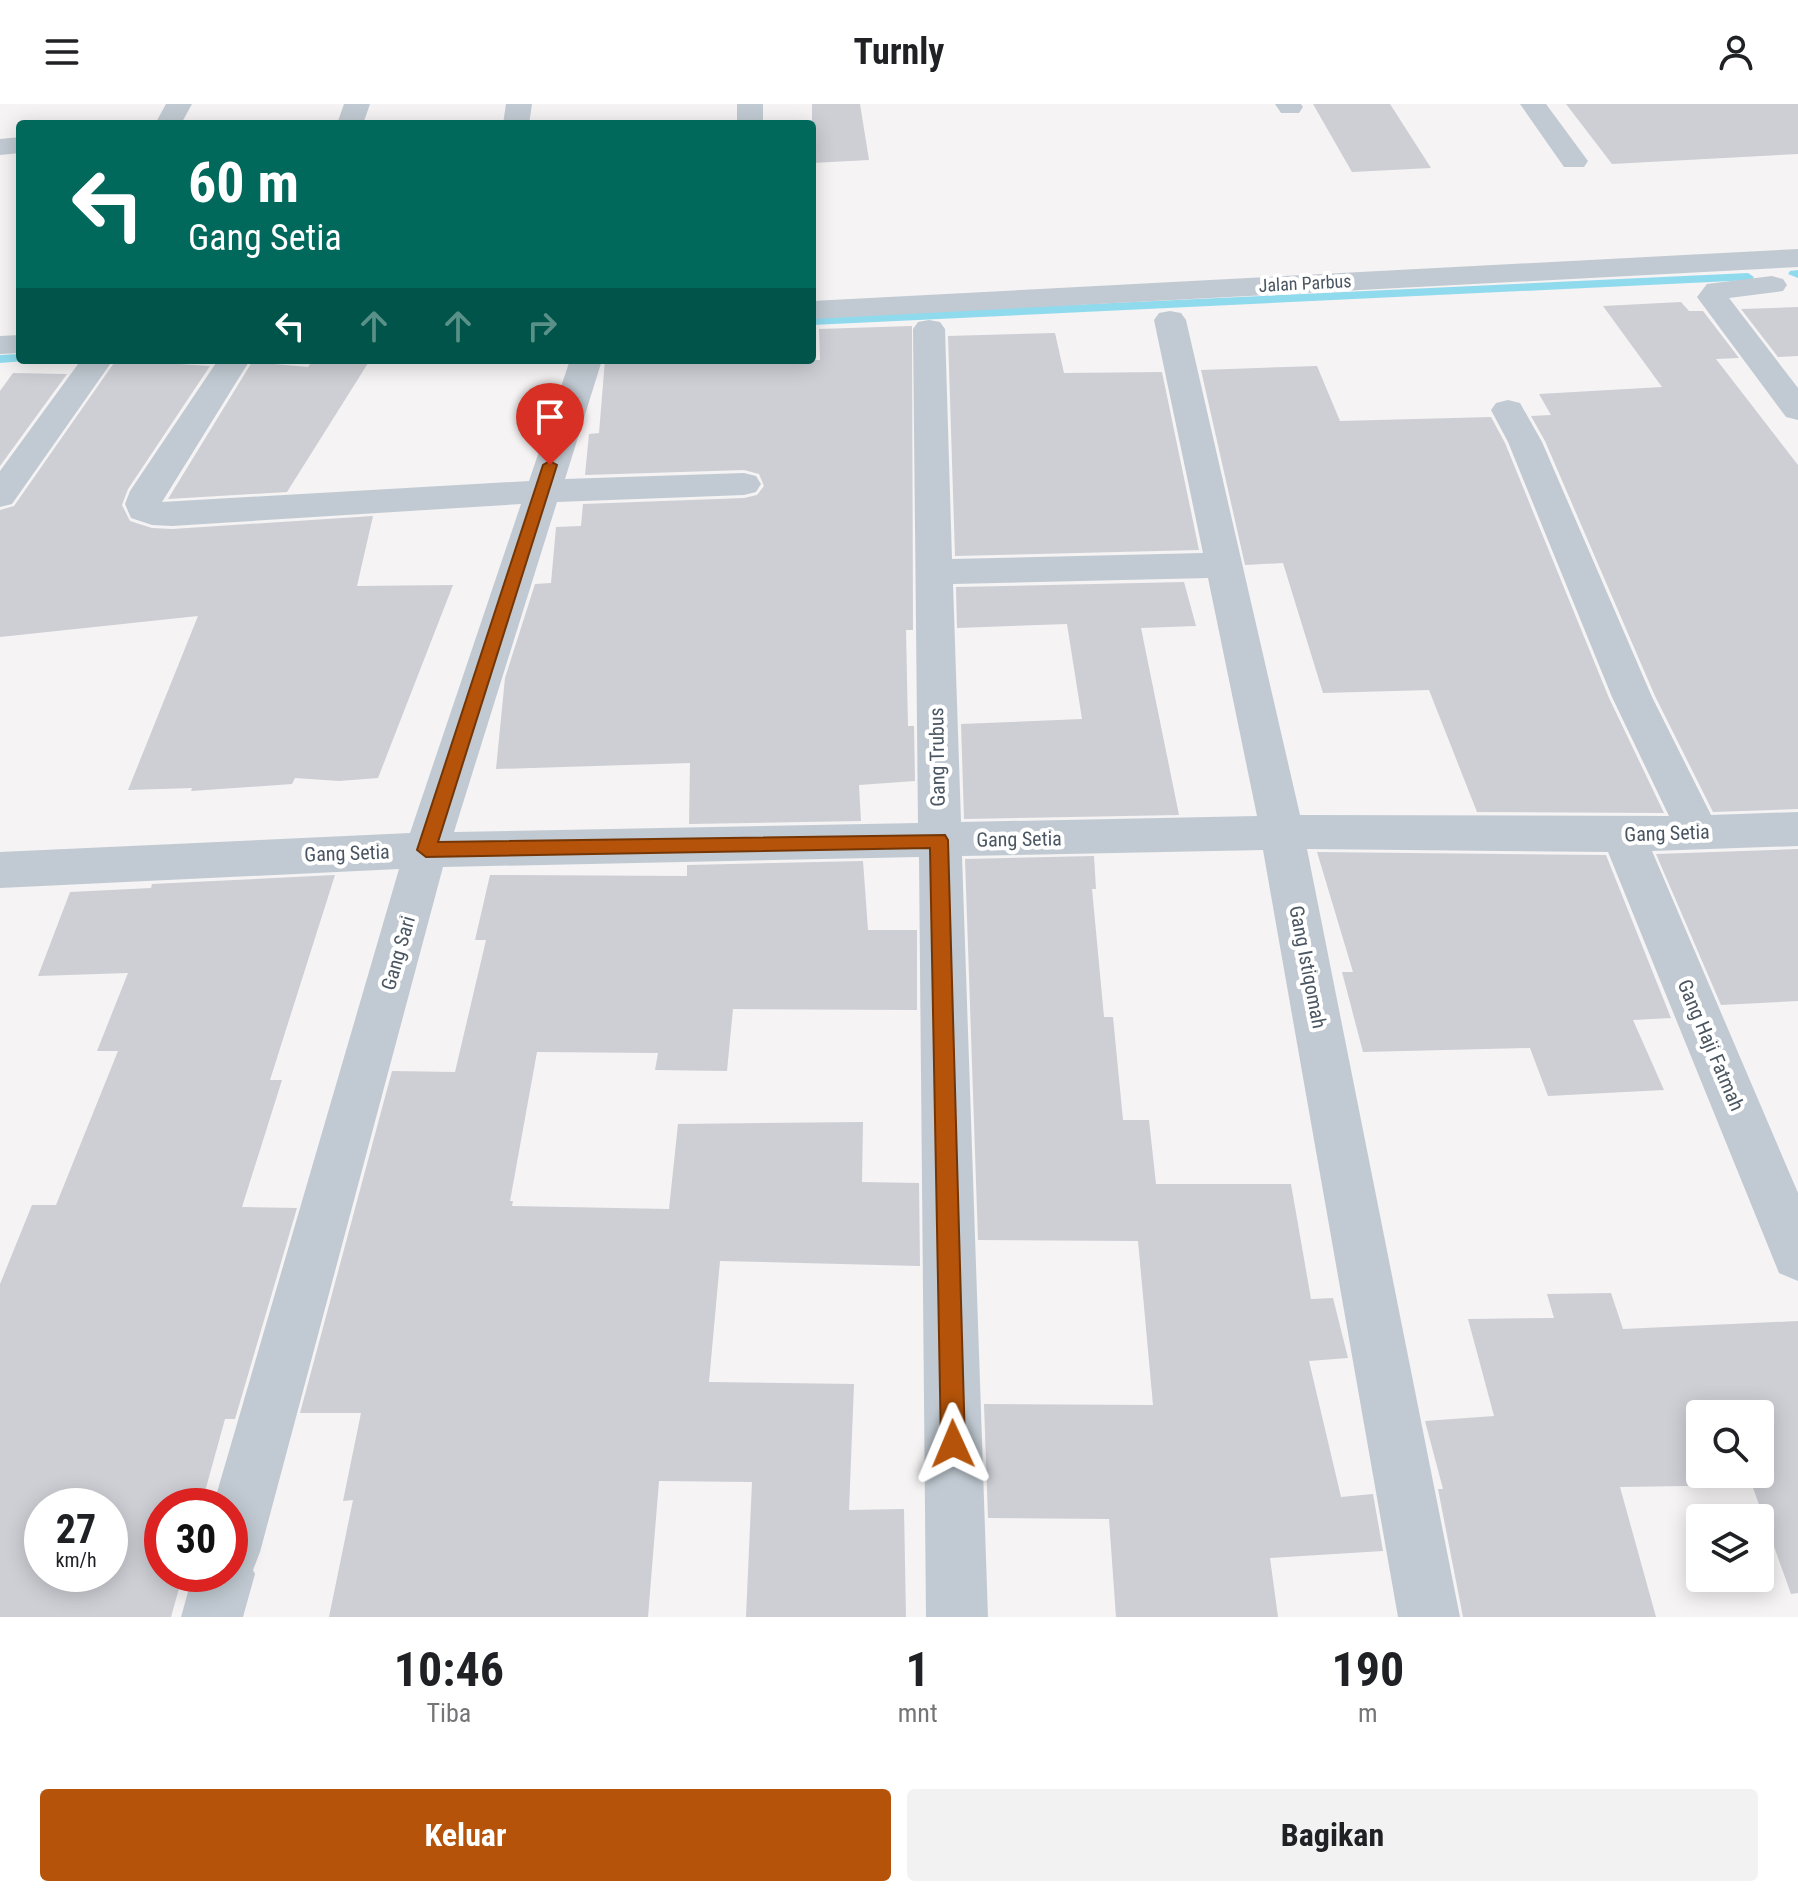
<!DOCTYPE html>
<html lang="id">
<style>
:root{--surface:#fff;--page:#f2f2f2;--text:#202124;--muted:#757577;--accent:#b45309}
body{margin:0;font-family:"Roboto Condensed",sans-serif;background:var(--page);color:var(--text);height:100vh;display:flex;flex-direction:column;font-size:30px;white-space:nowrap}
*{box-sizing:border-box;margin:0}
p{font-size:26px;color:var(--muted)}
.icon{flex:none;width:44px;height:44px;fill:none;stroke:currentColor;stroke-width:2;stroke-linecap:round;stroke-linejoin:round}
.map{position:relative;height:1513px;overflow:hidden}
.details{display:flex;flex-direction:column;background:var(--surface);flex:1}
.details>*{flex:none}
.banner{position:absolute;left:16px;top:16px;width:800px;height:244px;border-radius:8px;box-shadow:0 4px 20px #0003;background:#00695c;color:#fff;overflow:hidden}
.fabs{position:absolute;left:1686px;top:1296px;display:grid;gap:16px}
.fabs a{display:grid;place-items:center;width:88px;height:88px;border-radius:8px;background:var(--surface);box-shadow:0 4px 20px #0003;font-size:40px}
.speed{position:absolute;left:24px;top:1384px;display:flex;gap:16px;font-size:40px;font-weight:700;text-align:center}
.speed>*{display:grid;place-content:center;width:104px;height:104px;border-radius:50%;background:var(--surface);box-shadow:0 4px 20px #0003;line-height:1}
.speed small{font-size:20px;font-weight:400}
.speed .limit{border:12px solid #d22;background:#fff;color:#111}
.pin{position:absolute;display:grid;place-items:center;width:68px;height:68px;color:#fff;margin:-82px -34px;border-radius:50% 50% 50% 0;rotate:-45deg;box-shadow:0 0 8px #0007}
.pin .icon{rotate:45deg}
.me{position:absolute;width:88px;margin:-44px;rotate:359deg;stroke-linejoin:round;filter:drop-shadow(0 0 6px #0008)}
.turn{display:flex;align-items:center;gap:28px;height:168px;padding:0 40px;font-size:36px}
.turn .icon{width:104px;height:104px;stroke-width:2.5}
.turn b{display:block;font-size:56px;line-height:68px}
.lanes{display:flex;align-items:center;height:76px;padding:0 40px;background:#0003;justify-content:center;gap:40px;direction:ltr}
.lanes .off{opacity:.35}
.eta{display:flex;justify-content:space-evenly;align-items:center;height:136px;text-align:center}
.eta b{font-size:48px;font-weight:700;line-height:56px}
.action{display:flex;gap:16px;margin-top:auto;padding:16px 40px}
.action a{flex:1;height:92px;border-radius:8px;background:var(--accent);color:#fff;font-size:32px;font-weight:700;line-height:92px;text-align:center}
.action a+a{background:var(--page);color:var(--text)}
header{display:flex;justify-content:space-between;align-items:center;height:104px;padding:0 40px;background:var(--surface);font-size:36px;font-weight:700}
.map>svg:first-child{display:block}
</style>
<header><svg class="icon" aria-label="menu" viewBox="0 0 24 24"><path d="M4 6h16M4 12h16M4 18h16"/></svg>Turnly<svg class="icon" aria-label="person" viewBox="0 0 24 24"><circle cx="12" cy="8" r="4"/><path d="M4 21q1-7 8-7t8 7"/></svg></header>
<div class="map">
<svg width="1798" height="1513" viewBox="0 0 1798 1513">
<rect width="100%" height="100%" fill="#f5f3f3"/>
<g fill="none" stroke-linecap="round" stroke-linejoin="round">
<g fill="#90daee" fill-rule="evenodd">
<path d="M 1798,166 L 1798,174 L 1788,170 L 1790,167 Z"/>
<path d="M 1748,169 L 1754,173 L 1752,176 L 812,221 L 812,213 Z"/>
<path d="M 20,250 L 20,256 L 25,257 L 0,259 L 0,251 Z"/>
</g>
</g>
<g fill="#cdcfd5" fill-rule="evenodd">
<path d="M 812,0 L 860,0 L 869,56 L 812,59 Z"/>
<path d="M 1313,0 L 1390,0 L 1431,64 L 1352,68 Z"/>
<path d="M 1566,0 L 1798,0 L 1798,50 L 1612,60 Z"/>
<path d="M 1681,198 L 1689,207 L 1703,207 L 1739,254 L 1716,255 L 1798,361 L 1798,705 L 1713,708 L 1655,592 L 1545,337 L 1531,312 L 1551,311 L 1539,290 L 1662,283 L 1603,202 Z"/>
<path d="M 1798,203 L 1798,252 L 1778,253 L 1741,205 Z"/>
<path d="M 912,222 L 913,526 L 906,526 L 908,622 L 914,622 L 915,677 L 859,681 L 861,717 L 689,720 L 690,659 L 496,665 L 505,574 L 535,480 L 551,479 L 556,423 L 581,422 L 583,400 L 744,394 L 757,391 L 764,382 L 759,370 L 744,366 L 585,371 L 589,330 L 599,329 L 605,256 L 820,256 L 819,225 Z"/>
<path d="M 1055,229 L 1064,269 L 1162,268 L 1199,446 L 955,452 L 948,232 Z"/>
<path d="M 116,256 L 210,262 L 128,385 L 122,401 L 130,417 L 152,424 L 172,425 L 373,412 L 357,482 L 453,481 L 378,674 L 339,677 L 295,674 L 292,680 L 191,687 L 192,684 L 128,686 L 198,512 L 0,533 L 0,406 L 14,402 Z"/>
<path d="M 313,256 L 370,256 L 287,388 L 168,395 L 252,258 L 308,263 Z"/>
<path d="M 1317,262 L 1340,317 L 1491,313 L 1505,339 L 1609,594 L 1664,709 L 1477,708 L 1429,586 L 1323,589 L 1283,459 L 1245,461 L 1201,266 Z"/>
<path d="M 13,269 L 67,270 L 0,362 L 0,287 Z"/>
<path d="M 1184,478 L 1196,522 L 1141,524 L 1179,711 L 964,715 L 961,620 L 1082,615 L 1067,520 L 957,524 L 956,483 Z"/>
<path d="M 1798,745 L 1798,897 L 1721,901 L 1656,750 Z"/>
<path d="M 1317,748 L 1606,751 L 1671,914 L 1633,916 L 1664,986 L 1548,992 L 1530,944 L 1363,948 L 1342,868 L 1353,868 Z"/>
<path d="M 1094,752 L 1096,785 L 1092,785 L 1104,913 L 1113,913 L 1123,1016 L 1149,1016 L 1156,1080 L 1291,1080 L 1311,1195 L 1333,1194 L 1348,1254 L 1309,1257 L 1341,1393 L 1373,1390 L 1383,1447 L 1270,1454 L 1278,1513 L 1116,1513 L 1109,1415 L 988,1414 L 984,1300 L 1153,1301 L 1138,1137 L 978,1136 L 965,755 Z"/>
<path d="M 863,757 L 868,826 L 917,826 L 917,906 L 733,905 L 727,967 L 655,966 L 658,949 L 537,948 L 510,1097 L 513,1097 L 512,1102 L 669,1105 L 678,1020 L 863,1018 L 862,1078 L 919,1079 L 920,1162 L 720,1157 L 709,1278 L 854,1280 L 849,1406 L 904,1405 L 906,1513 L 746,1513 L 752,1378 L 659,1377 L 648,1513 L 329,1513 L 353,1396 L 343,1397 L 361,1309 L 300,1309 L 392,967 L 455,968 L 486,836 L 475,836 L 490,771 L 687,772 L 687,761 Z"/>
<path d="M 335,771 L 270,976 L 282,976 L 242,1103 L 297,1104 L 235,1315 L 225,1315 L 201,1402 L 162,1402 L 162,1470 L 183,1470 L 171,1513 L 0,1513 L 0,1180 L 32,1101 L 56,1101 L 118,947 L 97,947 L 128,869 L 38,872 L 70,788 L 151,784 L 152,780 ZM 42,1402 L 110,1402 L 110,1470 L 42,1470 Z"/>
<path d="M 1611,1189 L 1623,1225 L 1798,1217 L 1798,1489 L 1791,1490 L 1752,1381 L 1620,1383 L 1656,1513 L 1463,1513 L 1438,1385 L 1443,1385 L 1425,1317 L 1494,1312 L 1468,1215 L 1554,1214 L 1547,1190 ZM 1700,1310 L 1760,1310 L 1760,1370 L 1700,1370 Z"/>
</g>
<g fill="none" stroke-linecap="round" stroke-linejoin="round">
<g fill="#c1cad2" fill-rule="evenodd">
<path d="M 166,0 L 192,0 L 181,20 L 155,20 Z"/>
<path d="M 344,0 L 370,0 L 363,20 L 337,20 Z"/>
<path d="M 506,0 L 532,0 L 529,20 L 503,20 Z"/>
<rect x="737" y="0" width="26" height="20"/>
<path d="M 1275,0 L 1301,0 L 1303,3 L 1299,9 L 1281,9 Z"/>
<path d="M 1520,0 L 1546,0 L 1588,57 L 1584,63 L 1564,63 Z"/>
<path d="M 20,33 L 20,49 L 0,51 L 0,35 Z"/>
<path d="M 1798,145 L 1798,163 L 812,215 L 812,197 Z"/>
<path d="M 1772,172 L 1783,175 L 1787,181 L 1783,187 L 1729,194 L 1798,284 L 1798,316 L 1786,313 L 1697,193 L 1707,180 Z"/>
<path d="M 1170,207 L 1181,209 L 1186,216 L 1300,711 L 1669,712 L 1612,593 L 1508,338 L 1491,306 L 1496,299 L 1508,296 L 1520,299 L 1542,338 L 1652,593 L 1711,711 L 1798,708 L 1798,742 L 1652,747 L 1798,1089 L 1798,1177 L 1779,1169 L 1608,748 L 1307,745 L 1460,1513 L 1398,1513 L 1263,746 L 962,752 L 988,1513 L 926,1513 L 919,753 L 443,763 L 260,1448 L 253,1466 L 255,1470 L 243,1513 L 181,1513 L 193,1470 L 230,1470 L 230,1402 L 213,1402 L 399,765 L 0,784 L 0,748 L 410,729 L 521,400 L 172,422 L 152,421 L 131,414 L 125,400 L 130,387 L 218,256 L 250,256 L 162,398 L 529,377 L 570,256 L 602,256 L 565,375 L 744,369 L 756,372 L 761,380 L 756,388 L 744,391 L 557,398 L 454,728 L 918,719 L 913,225 L 918,218 L 929,216 L 940,218 L 945,225 L 952,455 L 1203,449 L 1154,216 L 1159,209 ZM 1208,474 L 1257,712 L 961,718 L 953,480 Z"/>
<path d="M 20,231 L 20,249 L 0,250 L 0,232 Z"/>
<path d="M 81,256 L 113,256 L 12,400 L 0,403 L 0,367 Z"/>
</g>
</g>
<path fill="#b45309" stroke="#753606" stroke-width="2" d="M 550,357 L 557,361 L 438,738 L 945,731 L 948,736 L 965,1340 L 961,1348 L 953,1352 L 944,1348 L 941,1340 L 930,744 L 426,753 L 417,746 L 543,361 Z"/>
<g text-anchor="middle" dominant-baseline="central" stroke-width="8" stroke-linejoin="round" paint-order="stroke">
<g font-size="18" fill="#4a5661" stroke="#fff">
<text transform="translate(1305 179) rotate(-3)">Jalan Parbus</text>
</g>
<g font-size="20" fill="#4a5661" stroke="#fff">
<text transform="translate(937 653) rotate(-91)">Gang Trubus</text>
<text transform="translate(1667 729) rotate(-2)">Gang Setia</text>
<text transform="translate(1019 735) rotate(-1)">Gang Setia</text>
<text transform="translate(347 749) rotate(-2)">Gang Setia</text>
<text transform="translate(398 849) rotate(-74)">Gang Sari</text>
<text transform="translate(1308 863) rotate(79)">Gang Istiqomah</text>
<text transform="translate(1711 941) rotate(67)">Gang Haji Fatmah</text>
</g>
</g>
</svg>
<div class="fabs">
<a><svg class="icon" aria-label="search" viewBox="0 0 24 24"><circle cx="10" cy="10" r="6"/><path d="M15 15l6 6"/></svg></a>
<a><svg class="icon" aria-label="layers" viewBox="0 0 24 24"><path d="M12 4l9 5-9 5-9-5zM3 14l9 5 9-5"/></svg></a>
</div>
<div class="speed"><div>27<small>km/h</small></div><div class="limit">30</div></div>
<div class="pin" style="left:550px;top:361px;background:#d93025"><svg class="icon" aria-label="arrive" viewBox="0 0 24 24"><path d="M6 21V4h12l-3 4 3 4H6"/></svg></div>
<svg class="me" style="left:953px;top:1340px" viewBox="-20 -20 40 40"><path d="M0-17L14 15 0 8-14 15z" fill="#b45309" stroke="#fff" stroke-width="4"/></svg>
<div class="banner">
<div class="turn"><svg class="icon" aria-label="left" viewBox="0 0 24 24"><path d="M17 20v-9H6M10 6l-5 5 5 5"/></svg><div><b>60 m</b>Gang Setia</div></div>
<div class="lanes"><svg class="icon" aria-label="left" viewBox="0 0 24 24"><path d="M17 20v-9H6M10 6l-5 5 5 5"/></svg><svg class="icon off" aria-label="ahead" viewBox="0 0 24 24"><path d="M12 20V5M6 11l6-6 6 6"/></svg><svg class="icon off" aria-label="ahead" viewBox="0 0 24 24"><path d="M12 20V5M6 11l6-6 6 6"/></svg><svg class="icon off" aria-label="right" viewBox="0 0 24 24"><path d="M7 20v-9h11M14 6l5 5-5 5"/></svg></div>
</div>
</div>
<section class="details">
<div class="eta">
<div><b>10:46</b><p>Tiba</p></div>
<div><b>1</b><p>mnt</p></div>
<div><b>190</b><p>m</p></div>
</div>
<div class="action"><a>Keluar</a><a>Bagikan</a></div>
</section>
